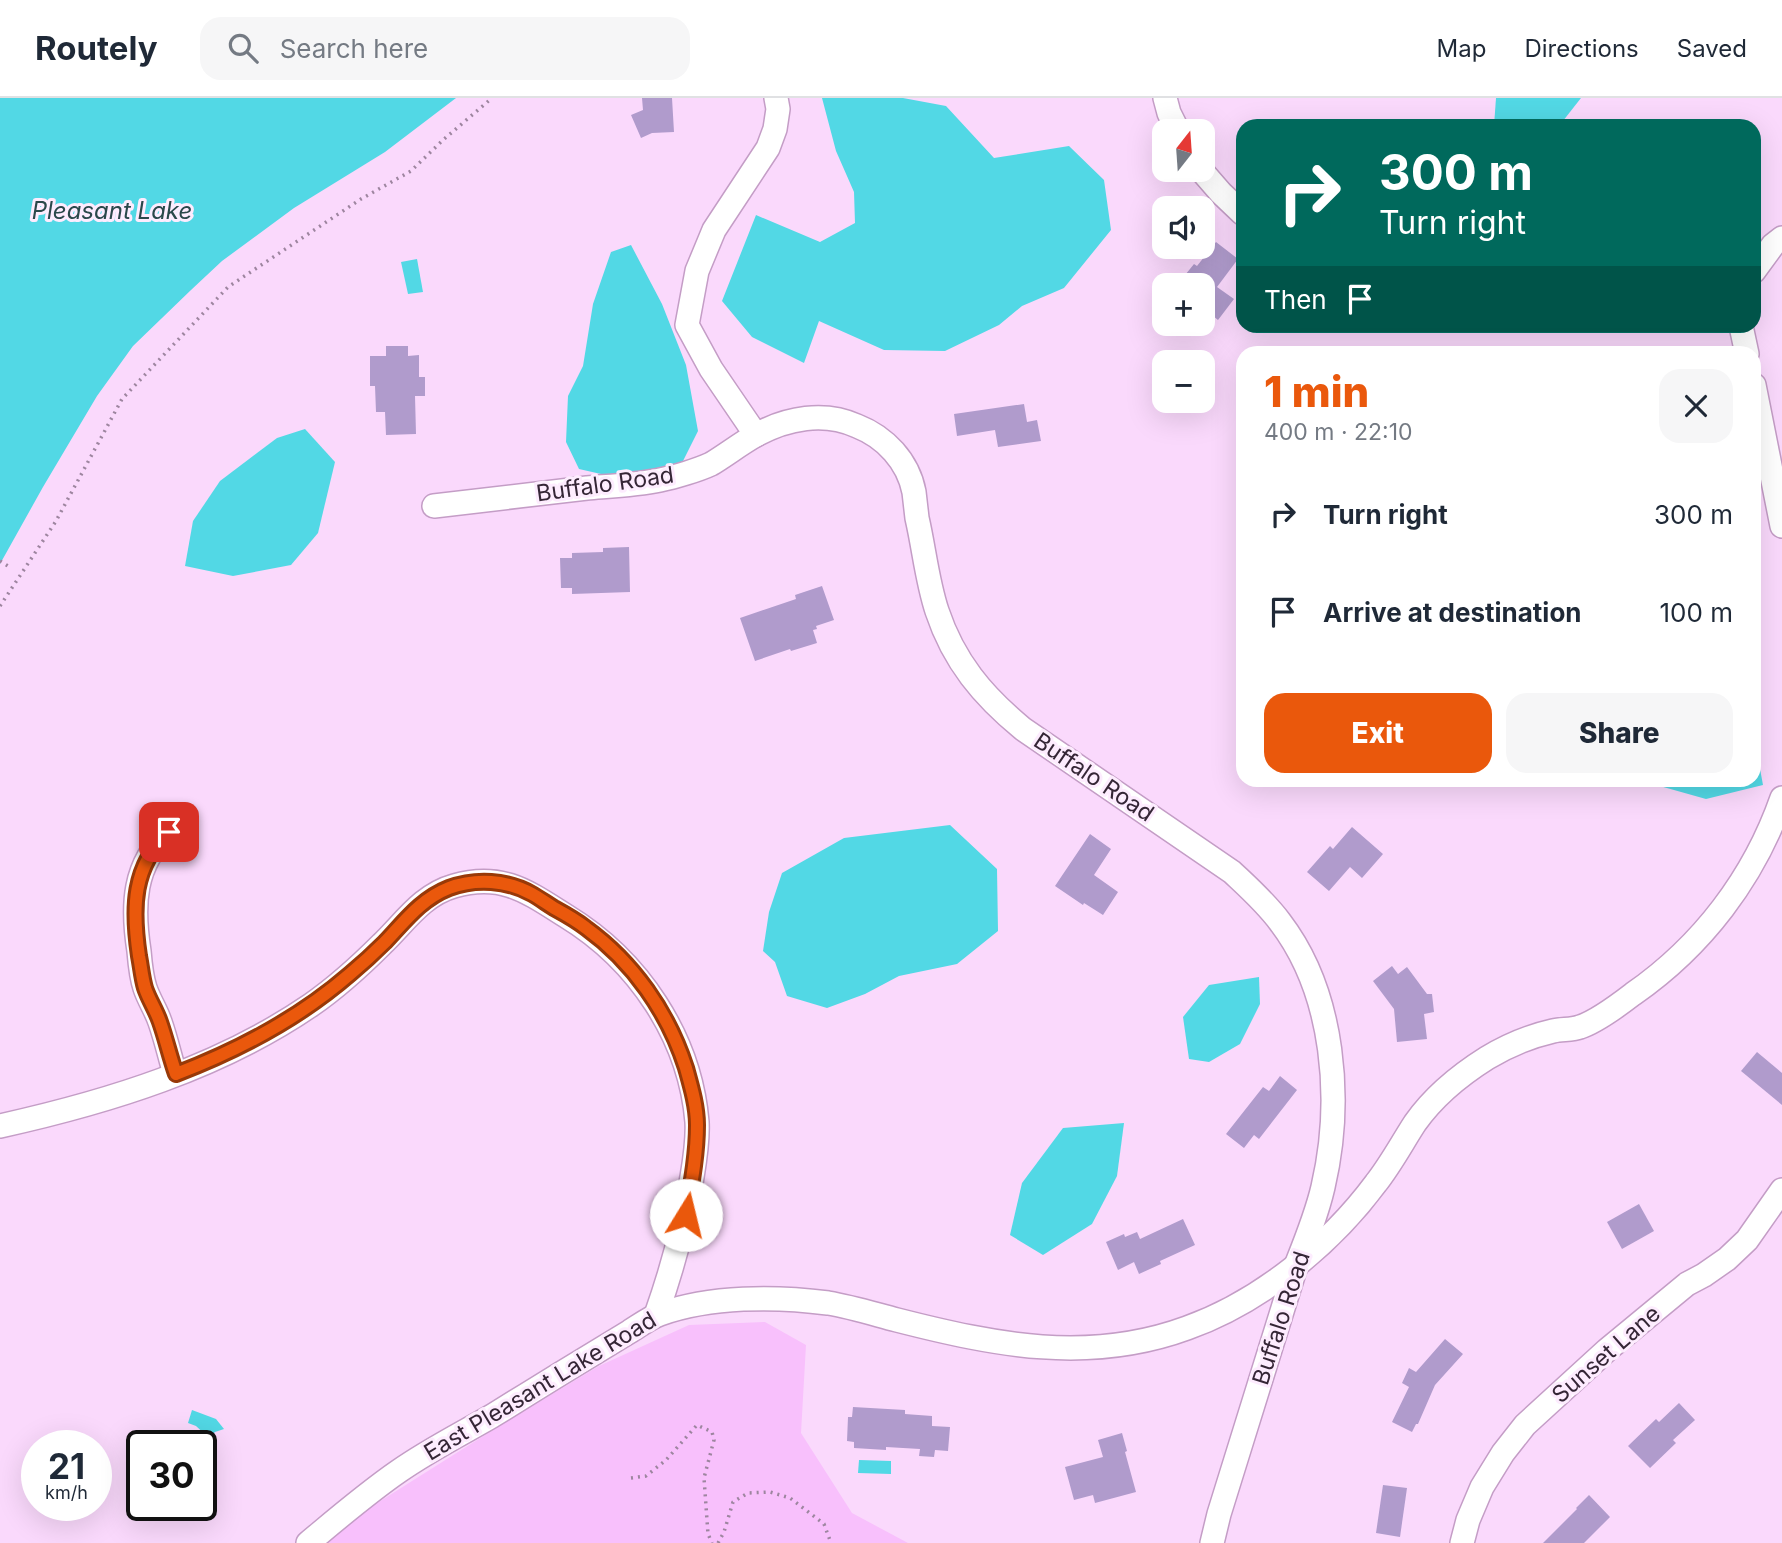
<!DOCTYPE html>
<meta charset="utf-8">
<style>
:root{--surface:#fff;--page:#f6f6f7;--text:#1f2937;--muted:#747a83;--line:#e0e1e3;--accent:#ea580c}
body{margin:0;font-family:Inter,sans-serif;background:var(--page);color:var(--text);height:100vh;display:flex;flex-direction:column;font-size:26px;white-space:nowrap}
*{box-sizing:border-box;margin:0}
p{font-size:23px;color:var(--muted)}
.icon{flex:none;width:38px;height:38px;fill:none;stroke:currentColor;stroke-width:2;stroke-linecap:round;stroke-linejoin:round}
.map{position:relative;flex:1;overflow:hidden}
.panel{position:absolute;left:1236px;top:248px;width:525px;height:441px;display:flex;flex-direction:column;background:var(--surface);border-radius:21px;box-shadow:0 7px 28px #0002}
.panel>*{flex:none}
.top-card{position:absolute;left:1236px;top:21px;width:525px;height:214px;border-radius:21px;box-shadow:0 7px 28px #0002;background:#00695c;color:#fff;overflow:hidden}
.needle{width:46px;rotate:17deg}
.controls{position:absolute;left:1152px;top:21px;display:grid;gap:14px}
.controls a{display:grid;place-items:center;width:63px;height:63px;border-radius:14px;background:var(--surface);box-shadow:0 7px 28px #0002;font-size:35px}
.speed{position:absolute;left:21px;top:1332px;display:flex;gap:14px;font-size:35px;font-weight:700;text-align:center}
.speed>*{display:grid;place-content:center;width:91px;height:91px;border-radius:50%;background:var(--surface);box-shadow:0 7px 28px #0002;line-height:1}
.speed small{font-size:18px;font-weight:400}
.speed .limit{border:4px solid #111;border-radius:10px;background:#fff;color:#111}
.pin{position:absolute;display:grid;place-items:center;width:60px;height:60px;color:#fff;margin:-30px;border-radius:14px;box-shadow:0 4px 10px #0006}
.me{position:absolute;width:77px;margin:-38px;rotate:9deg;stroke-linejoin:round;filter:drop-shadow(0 0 5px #0008)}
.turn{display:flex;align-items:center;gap:24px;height:147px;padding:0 28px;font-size:32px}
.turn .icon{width:91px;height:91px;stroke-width:2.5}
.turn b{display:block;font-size:49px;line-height:60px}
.then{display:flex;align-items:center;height:66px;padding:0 28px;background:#0003;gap:14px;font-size:26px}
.round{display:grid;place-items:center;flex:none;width:74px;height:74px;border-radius:21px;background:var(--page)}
.summary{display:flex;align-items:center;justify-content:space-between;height:119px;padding:0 28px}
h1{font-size:42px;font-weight:800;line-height:52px;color:var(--accent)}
.action{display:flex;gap:14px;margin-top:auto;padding:14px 28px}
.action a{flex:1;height:80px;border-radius:21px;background:var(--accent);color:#fff;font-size:28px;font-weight:800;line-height:80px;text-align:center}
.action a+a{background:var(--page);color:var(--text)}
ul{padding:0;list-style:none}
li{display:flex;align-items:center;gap:21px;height:98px;padding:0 28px}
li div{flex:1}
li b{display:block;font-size:26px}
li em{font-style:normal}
header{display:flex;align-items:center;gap:42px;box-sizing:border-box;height:98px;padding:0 35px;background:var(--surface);border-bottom:2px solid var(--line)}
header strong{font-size:33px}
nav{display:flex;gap:38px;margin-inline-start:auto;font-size:24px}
.search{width:490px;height:63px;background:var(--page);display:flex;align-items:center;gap:18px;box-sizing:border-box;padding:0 24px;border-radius:21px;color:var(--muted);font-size:26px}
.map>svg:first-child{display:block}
</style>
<header>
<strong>Routely</strong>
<div class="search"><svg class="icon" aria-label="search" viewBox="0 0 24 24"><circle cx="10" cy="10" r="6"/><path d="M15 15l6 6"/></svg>Search here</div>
<nav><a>Map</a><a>Directions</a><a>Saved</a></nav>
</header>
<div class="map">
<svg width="1782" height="1445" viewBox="0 0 1782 1445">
<rect width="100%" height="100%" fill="#fad9fc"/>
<path fill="#f8c0fc" d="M 765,1224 L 806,1247 L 801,1335 L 852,1415 L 908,1445 L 325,1445 L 355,1419 L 504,1325 L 599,1268 L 689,1227 Z"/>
<g fill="#52d8e5">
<path d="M 0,0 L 456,0 L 385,54 L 294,110 L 222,163 L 191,192 L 133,248 L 97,298 L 43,389 L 0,466 Z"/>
<path d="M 822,0 L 903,0 L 946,8 L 994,60 L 1069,48 L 1104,82 L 1111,132 L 1064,190 L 1022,208 L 999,227 L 945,253 L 884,252 L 819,223 L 804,265 L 752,239 L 722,203 L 756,117 L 820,144 L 855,125 L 854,94 L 836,53 Z"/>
<path d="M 1496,0 L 1581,0 L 1559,28 L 1494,28 Z"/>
<path d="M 631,147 L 662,206 L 686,267 L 698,333 L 680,369 L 651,379 L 601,376 L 579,371 L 566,344 L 568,298 L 583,268 L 593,206 L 611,154 Z"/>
<path d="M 417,161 L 423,194 L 408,196 L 401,164 Z"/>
<path d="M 305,331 L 335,364 L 318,435 L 291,467 L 233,478 L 185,468 L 193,423 L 220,383 L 277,340 Z"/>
<path d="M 1754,638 L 1763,687 L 1706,701 L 1642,683 L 1754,682 Z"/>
<path d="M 950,727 L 997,771 L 998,833 L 957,866 L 899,878 L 865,896 L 827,910 L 787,898 L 775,864 L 763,853 L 769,814 L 782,775 L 844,740 Z"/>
<path d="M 1259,879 L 1260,906 L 1240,946 L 1209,964 L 1189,961 L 1183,919 L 1209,887 Z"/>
<path d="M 1124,1025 L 1117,1078 L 1092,1126 L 1043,1157 L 1010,1137 L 1022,1085 L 1063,1030 Z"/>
<path d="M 192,1312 L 216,1321 L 224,1331 L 215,1334 L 209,1340 L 196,1328 L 188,1325 Z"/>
<path d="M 859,1362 L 891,1363 L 891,1376 L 858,1375 Z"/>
</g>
<g fill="#b09bcc">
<path d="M 642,0 L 672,0 L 674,34 L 652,35 L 641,40 L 631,17 L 643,12 Z"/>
<path d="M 1216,144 L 1238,161 L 1217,189 L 1234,201 L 1218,222 L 1202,209 L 1202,187 L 1177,187 L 1194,166 L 1197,168 Z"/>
<path d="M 386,248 L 408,248 L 408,258 L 419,257 L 419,279 L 425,279 L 425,298 L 415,298 L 416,336 L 386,337 L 385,314 L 376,314 L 375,288 L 370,288 L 370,258 L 386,258 Z"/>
<path d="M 1024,306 L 1027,324 L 1037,322 L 1041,343 L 998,349 L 995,332 L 957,338 L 954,316 Z"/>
<path d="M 629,449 L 630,494 L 572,496 L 572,490 L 561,490 L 560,460 L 572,460 L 572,455 L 603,454 L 603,450 Z"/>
<path d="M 822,488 L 834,522 L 816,528 L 817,531 L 813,532 L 817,545 L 791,553 L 790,551 L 755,563 L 740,520 L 796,501 L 795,497 Z"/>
<path d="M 1352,729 L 1383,756 L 1362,780 L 1350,769 L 1329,793 L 1307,774 L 1330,748 L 1333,751 Z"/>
<path d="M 1090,736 L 1111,751 L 1094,777 L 1118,794 L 1103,817 L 1084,805 L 1083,807 L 1055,788 Z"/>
<path d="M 1392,868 L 1398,876 L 1407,869 L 1427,896 L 1432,896 L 1434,914 L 1424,916 L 1427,941 L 1397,944 L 1394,911 L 1373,883 Z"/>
<path d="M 1757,954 L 1782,975 L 1782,1007 L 1741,973 Z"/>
<path d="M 1280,978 L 1297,992 L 1259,1041 L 1254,1037 L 1244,1050 L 1226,1036 L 1263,989 L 1269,993 Z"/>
<path d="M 1639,1106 L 1654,1133 L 1622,1151 L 1607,1124 Z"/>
<path d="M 1183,1121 L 1195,1147 L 1160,1163 L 1161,1166 L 1139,1176 L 1134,1164 L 1118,1172 L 1106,1144 L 1124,1136 L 1125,1139 L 1137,1134 L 1140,1141 Z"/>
<path d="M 1445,1241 L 1463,1256 L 1435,1287 L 1418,1326 L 1416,1326 L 1412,1334 L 1392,1324 L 1409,1289 L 1402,1285 L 1409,1270 L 1416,1274 Z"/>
<path d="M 1679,1305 L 1695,1322 L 1673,1342 L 1676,1345 L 1650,1370 L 1628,1348 L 1656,1321 L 1659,1324 Z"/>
<path d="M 853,1309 L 905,1312 L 905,1316 L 932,1318 L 932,1328 L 950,1329 L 948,1353 L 935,1352 L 934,1359 L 919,1358 L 920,1351 L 886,1349 L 886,1352 L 854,1350 L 854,1344 L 847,1343 L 848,1319 L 852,1319 Z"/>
<path d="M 1122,1335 L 1127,1353 L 1125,1354 L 1136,1394 L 1095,1405 L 1093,1397 L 1074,1402 L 1065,1369 L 1103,1359 L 1098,1342 Z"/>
<path d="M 1383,1387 L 1407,1390 L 1400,1439 L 1376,1435 Z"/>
<path d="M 1589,1397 L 1610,1419 L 1584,1445 L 1543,1445 L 1577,1411 L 1576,1410 Z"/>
</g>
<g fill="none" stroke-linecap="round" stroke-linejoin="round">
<defs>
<g id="minor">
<path d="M 1165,0 L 1169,15 L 1178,33"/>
<path d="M 1201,72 L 1221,95 L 1242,115"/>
<path d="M 1754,173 L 1773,147 L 1782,140"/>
<path d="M 1741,228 L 1747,256"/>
<path d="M 1754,287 L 1782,428"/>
<path d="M 756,337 L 711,271 L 687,227 L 697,173 L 714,132 L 768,50 L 775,31 L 778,11 L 776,0"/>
<path d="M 434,408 C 485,402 536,396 587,390 C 611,388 636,387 660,382 C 675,379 698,372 711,366 C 726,357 740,346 756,337 C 787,320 824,313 857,328 C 885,339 908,363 914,394 C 915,402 916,411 917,420 C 924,450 927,483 937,513 C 954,564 983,598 1023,631 L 1232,774 C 1249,790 1266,805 1280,824 C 1335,896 1343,1003 1323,1089 C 1317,1115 1307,1140 1297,1165 L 1219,1416 L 1212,1445"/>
<path d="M 169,734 C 133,766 132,808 139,853 C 140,865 141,878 145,890 C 149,902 156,912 160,924 C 166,941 170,959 175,976"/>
<path d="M 0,1028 C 108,1004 219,970 311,907 C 337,889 360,868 382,846 C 405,824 422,797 454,788 C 502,774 528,794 566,818 C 638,862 690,939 697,1024 C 698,1041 695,1061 692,1079 C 684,1129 673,1169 656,1217"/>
<path d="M 308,1445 C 338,1420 367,1395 399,1373 C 429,1352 461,1336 492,1318 C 515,1304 537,1290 560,1276 C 583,1262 606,1248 629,1234 C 639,1228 649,1220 660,1216 C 711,1198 775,1198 828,1205 C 852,1209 874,1216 897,1222 C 995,1247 1089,1266 1187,1230 C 1260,1204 1330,1147 1376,1085 C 1391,1066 1402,1045 1415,1025 C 1434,998 1460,977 1487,960 C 1507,948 1531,938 1553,933 C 1562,931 1572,932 1580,929 C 1595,924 1620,906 1633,896 C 1702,848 1754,780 1782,700"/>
<path d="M 1462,1445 L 1468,1422 L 1482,1389 L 1503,1355 L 1525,1327 L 1607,1252 L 1687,1186 L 1704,1177 L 1727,1161 L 1747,1142 L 1782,1092"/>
</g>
</defs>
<use href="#minor" stroke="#c49dc6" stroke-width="26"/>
<g stroke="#9d859f" stroke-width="3.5" stroke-dasharray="2 5" stroke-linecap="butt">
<path d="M 0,463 L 11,470"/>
<path d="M 0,508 L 56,423 L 122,301 L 228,189 L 361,101 L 411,73 L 443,42 L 492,0"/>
<path d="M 631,1380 L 646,1378 L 666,1362 L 697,1327 L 712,1334 L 714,1342 L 704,1380 L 708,1436 L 712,1445"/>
<path d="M 718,1445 L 724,1434 L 733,1404 L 748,1395 L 770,1394 L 790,1400 L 824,1426 L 831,1445"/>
</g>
<use href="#minor" stroke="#fff" stroke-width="23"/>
</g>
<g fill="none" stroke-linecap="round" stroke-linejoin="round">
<defs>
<path id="route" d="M 169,734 C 132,768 132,811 139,858 C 141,868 142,880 145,890 C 149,902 156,912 160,924 C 166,941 170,959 176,976 C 239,952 298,921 350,876 C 362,866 374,855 385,844 C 405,823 421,801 449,790 C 476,780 507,782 532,796 C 539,800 546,805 554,810 C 565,816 576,822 586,830 C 633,864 668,914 686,970 C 691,988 697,1008 697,1027 C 697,1057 691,1088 686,1117"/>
</defs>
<use href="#route" stroke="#983908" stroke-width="18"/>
<use href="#route" stroke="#ea580c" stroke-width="12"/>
</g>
<g text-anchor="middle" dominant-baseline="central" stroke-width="6" stroke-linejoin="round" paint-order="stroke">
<g font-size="23" fill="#352636" stroke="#fdecfe">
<text transform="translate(605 386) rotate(-8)">Buffalo Road</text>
<text transform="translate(1094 679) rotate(34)">Buffalo Road</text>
<text transform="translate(1281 1220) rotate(-72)">Buffalo Road</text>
<text transform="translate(1606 1256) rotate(-41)">Sunset Lane</text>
<text transform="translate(540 1288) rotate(-31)">East Pleasant Lake Road</text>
</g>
<g font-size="24" font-style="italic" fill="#2b484b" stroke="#fdecfe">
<text x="112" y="112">Pleasant Lake</text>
</g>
</g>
</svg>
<div class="controls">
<a><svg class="needle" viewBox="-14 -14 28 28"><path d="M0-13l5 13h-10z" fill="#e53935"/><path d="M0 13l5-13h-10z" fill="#747a83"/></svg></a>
<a><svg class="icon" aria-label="sound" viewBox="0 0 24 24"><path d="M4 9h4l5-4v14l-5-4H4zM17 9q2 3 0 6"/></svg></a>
<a>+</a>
<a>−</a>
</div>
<div class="speed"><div>21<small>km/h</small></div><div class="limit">30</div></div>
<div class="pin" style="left:169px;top:734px;background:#d93025"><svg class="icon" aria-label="arrive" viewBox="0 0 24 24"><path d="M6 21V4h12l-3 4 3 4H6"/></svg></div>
<svg class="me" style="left:686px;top:1117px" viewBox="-20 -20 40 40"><circle r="19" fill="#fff"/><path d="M0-13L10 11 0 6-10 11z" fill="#ea580c"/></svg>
<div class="top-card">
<div class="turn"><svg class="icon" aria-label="right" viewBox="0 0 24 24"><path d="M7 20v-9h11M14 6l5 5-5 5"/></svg><div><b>300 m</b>Turn right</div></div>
<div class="then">Then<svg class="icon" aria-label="arrive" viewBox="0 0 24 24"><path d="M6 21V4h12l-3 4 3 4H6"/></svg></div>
</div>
<section class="panel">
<div class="summary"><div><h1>1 min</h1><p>400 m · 22:10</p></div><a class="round"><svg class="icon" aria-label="close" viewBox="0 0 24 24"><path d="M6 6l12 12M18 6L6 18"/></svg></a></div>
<ul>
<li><svg class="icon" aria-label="right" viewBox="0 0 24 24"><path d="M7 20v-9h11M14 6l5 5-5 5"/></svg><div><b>Turn right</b></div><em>300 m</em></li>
<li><svg class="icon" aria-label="arrive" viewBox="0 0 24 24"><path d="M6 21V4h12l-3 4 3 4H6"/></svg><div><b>Arrive at destination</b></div><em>100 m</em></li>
</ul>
<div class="action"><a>Exit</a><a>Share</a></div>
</section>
</div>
